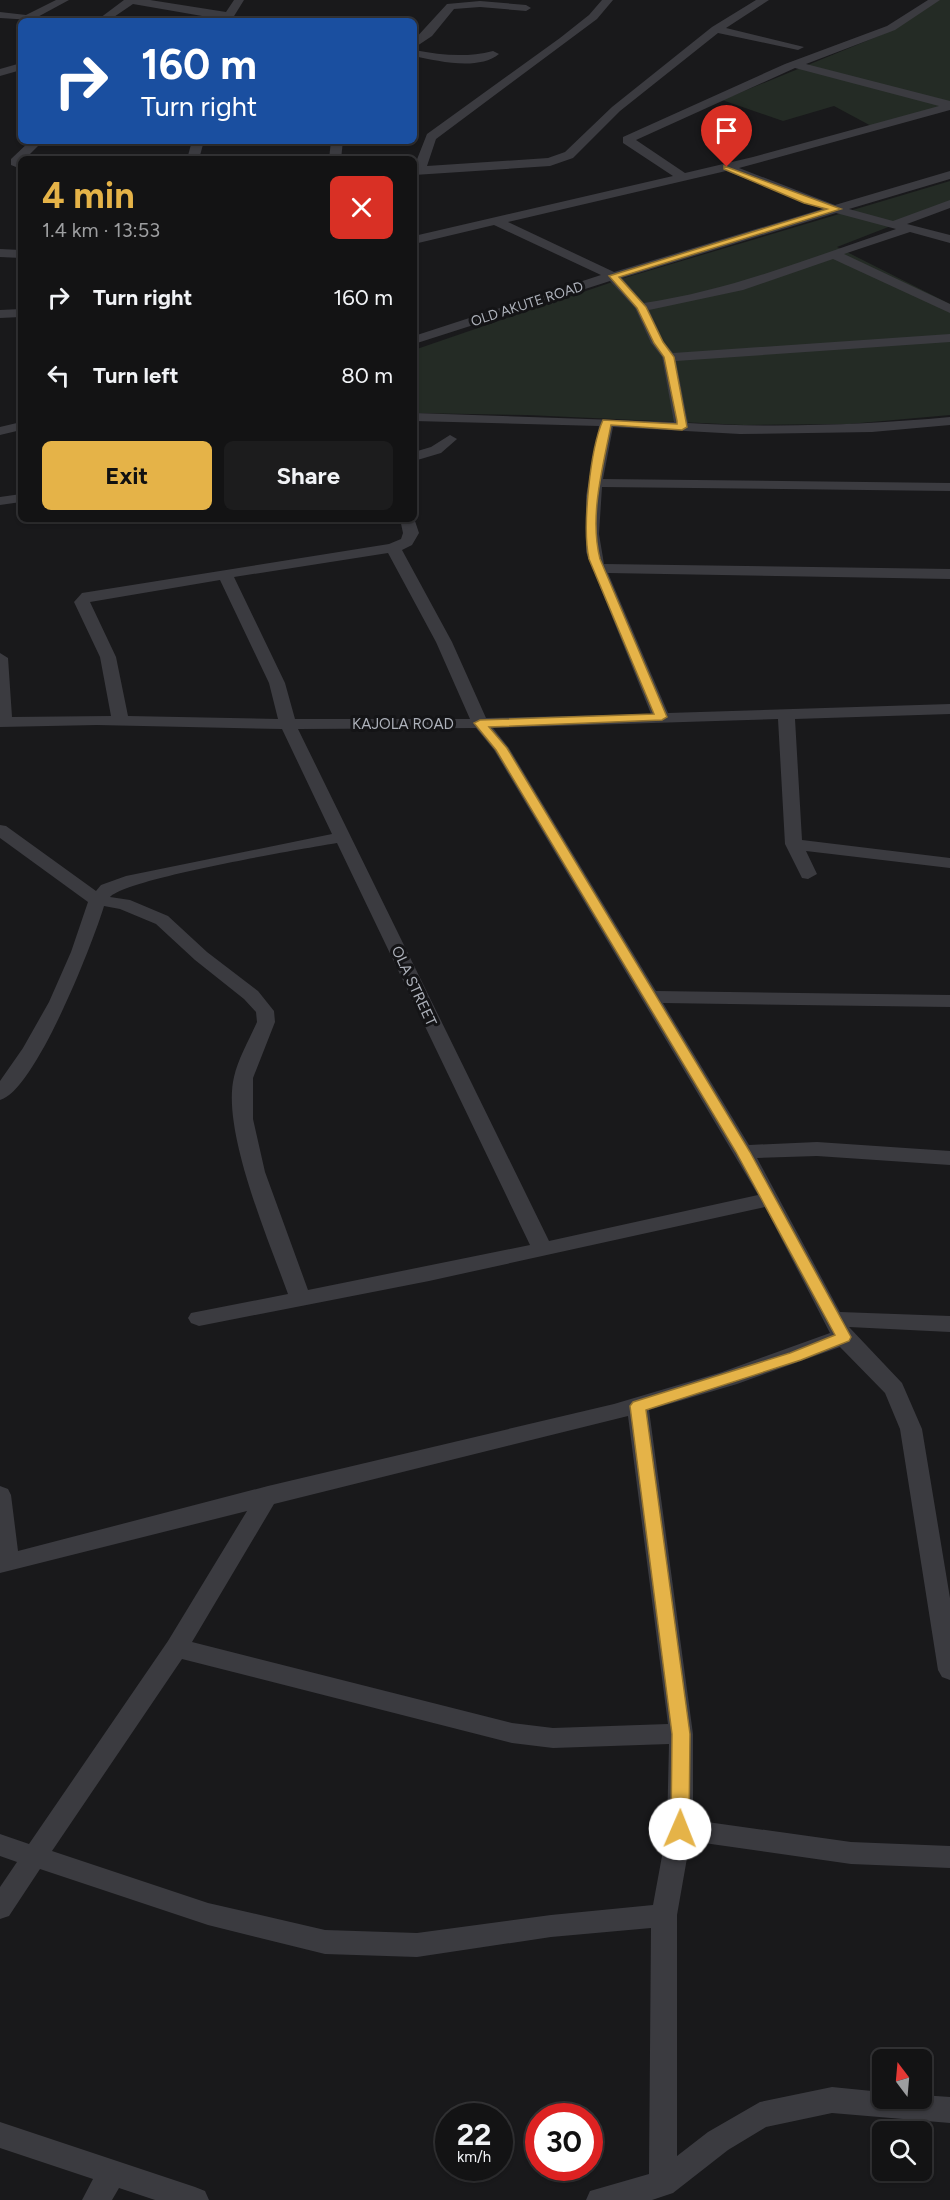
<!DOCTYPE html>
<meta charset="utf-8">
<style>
:root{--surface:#131314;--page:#1c1c1d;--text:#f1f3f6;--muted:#9d9ea0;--line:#323234;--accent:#e5b348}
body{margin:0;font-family:Figtree,sans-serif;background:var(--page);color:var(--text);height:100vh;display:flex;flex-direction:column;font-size:22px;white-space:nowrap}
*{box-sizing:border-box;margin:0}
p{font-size:20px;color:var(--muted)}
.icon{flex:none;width:33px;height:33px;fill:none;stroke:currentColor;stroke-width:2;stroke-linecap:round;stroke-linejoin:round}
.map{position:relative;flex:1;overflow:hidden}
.drawer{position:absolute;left:18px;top:156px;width:399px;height:366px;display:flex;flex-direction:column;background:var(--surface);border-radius:9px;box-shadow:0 2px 4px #0004,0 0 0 2px var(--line)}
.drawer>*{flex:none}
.banner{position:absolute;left:18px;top:18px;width:399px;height:126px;border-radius:9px;box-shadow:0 2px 4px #0004,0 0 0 2px var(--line);background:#1a4fa0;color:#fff;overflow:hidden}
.needle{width:39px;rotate:344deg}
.buttons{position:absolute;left:872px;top:2049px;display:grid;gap:12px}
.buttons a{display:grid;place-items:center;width:60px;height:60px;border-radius:9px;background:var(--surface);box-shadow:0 2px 4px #0004,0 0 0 2px var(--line);font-size:30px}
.speed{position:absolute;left:435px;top:2103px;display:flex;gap:12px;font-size:30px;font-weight:700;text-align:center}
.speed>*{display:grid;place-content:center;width:78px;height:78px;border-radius:50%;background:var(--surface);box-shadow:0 2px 4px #0004,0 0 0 2px var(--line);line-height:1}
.speed small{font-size:15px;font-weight:400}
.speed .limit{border:9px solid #d22;background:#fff;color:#111}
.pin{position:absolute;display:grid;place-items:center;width:51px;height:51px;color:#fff;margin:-62px -26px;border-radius:50% 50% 50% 0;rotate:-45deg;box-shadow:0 0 6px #0007}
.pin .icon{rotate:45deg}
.me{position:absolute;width:66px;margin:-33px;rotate:1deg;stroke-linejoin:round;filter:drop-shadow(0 0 4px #0008)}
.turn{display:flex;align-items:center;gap:21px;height:126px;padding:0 24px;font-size:27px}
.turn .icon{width:78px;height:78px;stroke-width:2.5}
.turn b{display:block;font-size:42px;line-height:51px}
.round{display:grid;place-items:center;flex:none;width:63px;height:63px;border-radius:9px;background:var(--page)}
.headline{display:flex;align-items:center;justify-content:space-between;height:102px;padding:0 24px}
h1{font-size:36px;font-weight:700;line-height:45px;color:var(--accent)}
.cta{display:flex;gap:12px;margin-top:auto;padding:12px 24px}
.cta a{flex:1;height:69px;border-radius:9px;background:var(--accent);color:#111;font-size:24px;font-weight:700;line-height:69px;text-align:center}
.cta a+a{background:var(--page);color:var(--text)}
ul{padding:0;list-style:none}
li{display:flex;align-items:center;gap:18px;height:78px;padding:0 24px}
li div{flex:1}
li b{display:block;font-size:22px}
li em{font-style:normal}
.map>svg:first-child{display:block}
</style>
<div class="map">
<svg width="950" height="2200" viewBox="0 0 950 2200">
<rect width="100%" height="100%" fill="#19191b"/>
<g fill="#242b25">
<path d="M 935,0 L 950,0 L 950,109 L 875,128 L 834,106 L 783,121 L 722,100 L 881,35 Z"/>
<path d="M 950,181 L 950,203 L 837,247 L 950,304 L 950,415 L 849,424 L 744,425 L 527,415 L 414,413 L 414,350 L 621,279 Z"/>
</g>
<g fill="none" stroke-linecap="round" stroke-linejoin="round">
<g fill="#3b3b40" fill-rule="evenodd">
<path d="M 56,0 L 69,0 L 32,20 L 0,18 L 0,12 L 26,15 Z"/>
<path d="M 124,0 L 150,0 L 226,12 L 234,0 L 244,0 L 231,21 L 133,4 L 108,21 L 96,21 Z"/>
<path d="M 602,0 L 613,0 L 597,19 L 436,139 L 427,166 L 548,158 L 565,152 L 612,107 L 712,27 L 756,0 L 769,0 L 726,28 L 804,47 L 798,50 L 718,33 L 620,111 L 573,158 L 550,166 L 414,175 L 414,167 L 427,134 L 560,38 L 589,15 Z"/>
<path d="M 928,0 L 940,0 L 895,30 L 806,64 L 950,101 L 950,110 L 739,168 L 835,205 L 950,171 L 950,179 L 849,209 L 893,221 L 950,200 L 950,208 L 907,224 L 950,235 L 950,243 L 910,232 L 844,254 L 950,304 L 950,313 L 833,259 L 743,290 L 649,310 L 664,342 L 673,353 L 950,334 L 950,342 L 676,361 L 688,423 C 776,428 863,425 950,417 L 950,425 L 872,432 L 740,434 L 613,427 L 603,479 L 950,483 L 950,491 L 602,487 L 599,534 L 604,564 L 950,569 L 950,579 L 608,573 L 668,713 L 950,704 L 950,714 L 795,719 L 802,840 L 950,858 L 950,868 L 806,851 L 817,874 L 808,879 L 802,878 L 785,844 L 778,719 L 493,728 L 509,748 L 656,991 L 950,995 L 950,1007 L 663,1003 L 749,1145 L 817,1142 L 950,1151 L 950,1165 L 817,1156 L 757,1158 L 840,1312 L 950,1316 L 950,1332 L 849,1327 L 902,1383 L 922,1429 L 950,1598 L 950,1680 L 942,1677 L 938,1670 L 900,1429 L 885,1393 L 840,1347 L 737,1384 L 649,1410 L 693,1734 L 693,1820 L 851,1842 L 950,1846 L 950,1868 L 851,1864 L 690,1841 L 677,1915 L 677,2156 L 708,2132 L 760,2102 L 832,2087 L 882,2092 L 882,2098 L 921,2098 L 921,2095 L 950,2097 L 950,2123 L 832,2113 L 766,2127 L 728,2150 L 673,2193 L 652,2200 L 586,2200 L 590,2191 L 649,2174 L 651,1928 L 551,1937 L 417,1957 L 325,1954 L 208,1925 L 40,1869 L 9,1916 L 0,1919 L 0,1887 L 17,1862 L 0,1856 L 0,1834 L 29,1844 L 168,1641 L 247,1511 L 0,1573 L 0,1486 L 8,1489 L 11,1495 L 18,1551 L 268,1486 L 614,1404 L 722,1372 L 830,1333 L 765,1207 L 429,1281 L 199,1326 L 191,1323 L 188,1318 L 191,1313 L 288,1294 C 269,1241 221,1130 234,1077 C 238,1059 249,1040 257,1022 L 256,1012 L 244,999 L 195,960 L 156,924 L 120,909 L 104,906 C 93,943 35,1091 0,1100 L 0,1081 L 23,1048 L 49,1002 L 71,952 L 88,902 L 0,838 L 0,825 L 6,826 L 96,891 L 101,885 L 126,876 L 332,834 L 282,729 L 97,725 L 0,727 L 0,653 L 8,658 L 12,717 L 111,716 L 100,657 L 74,602 L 82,593 L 389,544 L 401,539 L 403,533 L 400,519 L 414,518 L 419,533 L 412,545 L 402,550 L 452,642 L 486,718 L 651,714 L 586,552 L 586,496 L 599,426 L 414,421 L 414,413 L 674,422 L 662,357 L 651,343 L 635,308 L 610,281 L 414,344 L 414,336 L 601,275 L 494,225 L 414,244 L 414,236 L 673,176 L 623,143 L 623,137 L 785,64 L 887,26 ZM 795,68 L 939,106 L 753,157 L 685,173 L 636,140 ZM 726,171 L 822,209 L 614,272 L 508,222 ZM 836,213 L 896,229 C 812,257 732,290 644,303 L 622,278 ZM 388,553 L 436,642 L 470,719 L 295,719 L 285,683 L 234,577 ZM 220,580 L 269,683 L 278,719 L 128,716 L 116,657 L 90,602 ZM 476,728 L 494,750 L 758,1195 L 549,1241 L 298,729 ZM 337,843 L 530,1245 L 308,1290 L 265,1172 L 253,1119 L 253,1078 L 275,1022 L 274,1011 L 258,991 L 207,952 L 168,916 L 130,900 L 110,897 C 127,878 302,849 337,843 ZM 628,1416 L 668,1724 L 553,1728 L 512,1723 L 192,1642 L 274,1504 ZM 182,1659 L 512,1743 L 553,1748 L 669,1744 L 667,1829 L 653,1905 L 551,1915 L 417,1933 L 325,1930 L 208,1903 L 52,1851 Z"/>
<path d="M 480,1 L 526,5 L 531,8 L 526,11 L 480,7 L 454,9 L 432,36 L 414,48 L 414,40 L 447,4 Z"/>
<path d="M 414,50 C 442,55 465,58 493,51 L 499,54 C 478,71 438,61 414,56 Z"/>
<path d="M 21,63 L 21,70 L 0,76 L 0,69 Z"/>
<path d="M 30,141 L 43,141 L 25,159 L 21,159 L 21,169 L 11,165 L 11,159 Z"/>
<path d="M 192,141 L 204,141 L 199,159 L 187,159 Z"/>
<path d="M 331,141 L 343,141 L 341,159 L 329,159 Z"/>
<path d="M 0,249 L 21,250 L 21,258 L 0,257 Z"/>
<path d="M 21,309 L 21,317 L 0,318 L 0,310 Z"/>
<path d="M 21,422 L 21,430 L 0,435 L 0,427 Z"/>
<path d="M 450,435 L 457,439 L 441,453 L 414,461 L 414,452 L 431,447 Z"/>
<path d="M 21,494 L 21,502 L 0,505 L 0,497 Z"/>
<path d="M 0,2122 L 195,2187 L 205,2191 L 209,2200 L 155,2200 L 119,2188 L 112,2200 L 82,2200 L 93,2179 L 0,2148 Z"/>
</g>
</g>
<path fill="#e5b348" stroke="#95742f" stroke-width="1.5" d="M 724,166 L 841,209 L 619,277 L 646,307 L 663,342 L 674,357 L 687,427 L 682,430 L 611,425 C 603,467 589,516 600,559 L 667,717 L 662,720 L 489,727 L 507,748 L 750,1152 L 851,1337 L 849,1341 L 801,1360 L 646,1410 L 690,1734 L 689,1829 L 686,1834 L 680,1836 L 674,1834 L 671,1829 L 672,1734 L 630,1406 L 633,1402 L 790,1353 L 835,1335 L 736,1152 L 496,750 L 474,723 L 480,720 L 654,714 L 589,559 C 582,528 590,449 603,420 L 677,424 L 677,421 L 664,357 L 654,343 L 637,308 L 609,276 L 827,209 L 804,203 L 724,169 Z"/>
<g text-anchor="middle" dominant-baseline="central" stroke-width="6" stroke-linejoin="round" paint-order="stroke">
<g font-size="14" fill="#adb1ba" stroke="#141416">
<text transform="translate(527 304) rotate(-18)">OLD AKUTE ROAD</text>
</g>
<g font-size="15" fill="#adb1ba" stroke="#141416">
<text x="403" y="724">KAJOLA ROAD</text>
<text transform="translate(414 986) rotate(65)">OLA STREET</text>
</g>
</g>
</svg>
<div class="buttons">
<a><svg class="needle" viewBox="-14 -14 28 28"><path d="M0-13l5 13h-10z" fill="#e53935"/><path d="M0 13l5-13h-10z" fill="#9d9ea0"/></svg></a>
<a><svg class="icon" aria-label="search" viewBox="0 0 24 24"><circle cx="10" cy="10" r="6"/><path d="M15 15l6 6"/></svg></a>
</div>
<div class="speed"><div>22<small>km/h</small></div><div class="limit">30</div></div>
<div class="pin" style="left:727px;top:167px;background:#d93025"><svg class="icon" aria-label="arrive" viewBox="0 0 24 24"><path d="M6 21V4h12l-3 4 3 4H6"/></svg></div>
<svg class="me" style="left:680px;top:1829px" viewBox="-20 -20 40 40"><circle r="19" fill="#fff"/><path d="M0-13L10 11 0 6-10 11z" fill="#e5b348"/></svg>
<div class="banner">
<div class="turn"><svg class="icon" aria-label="right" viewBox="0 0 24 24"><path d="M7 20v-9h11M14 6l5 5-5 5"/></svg><div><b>160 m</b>Turn right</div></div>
</div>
<section class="drawer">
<div class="headline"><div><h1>4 min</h1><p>1.4 km · 13:53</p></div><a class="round" style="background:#d93025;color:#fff"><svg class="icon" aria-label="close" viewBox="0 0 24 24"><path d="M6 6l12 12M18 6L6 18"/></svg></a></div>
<ul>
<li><svg class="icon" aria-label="right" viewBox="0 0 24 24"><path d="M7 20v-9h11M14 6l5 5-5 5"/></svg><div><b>Turn right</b></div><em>160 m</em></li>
<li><svg class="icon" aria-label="left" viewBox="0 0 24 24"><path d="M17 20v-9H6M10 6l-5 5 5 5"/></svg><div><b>Turn left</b></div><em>80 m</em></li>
</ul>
<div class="cta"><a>Exit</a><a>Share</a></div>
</section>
</div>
